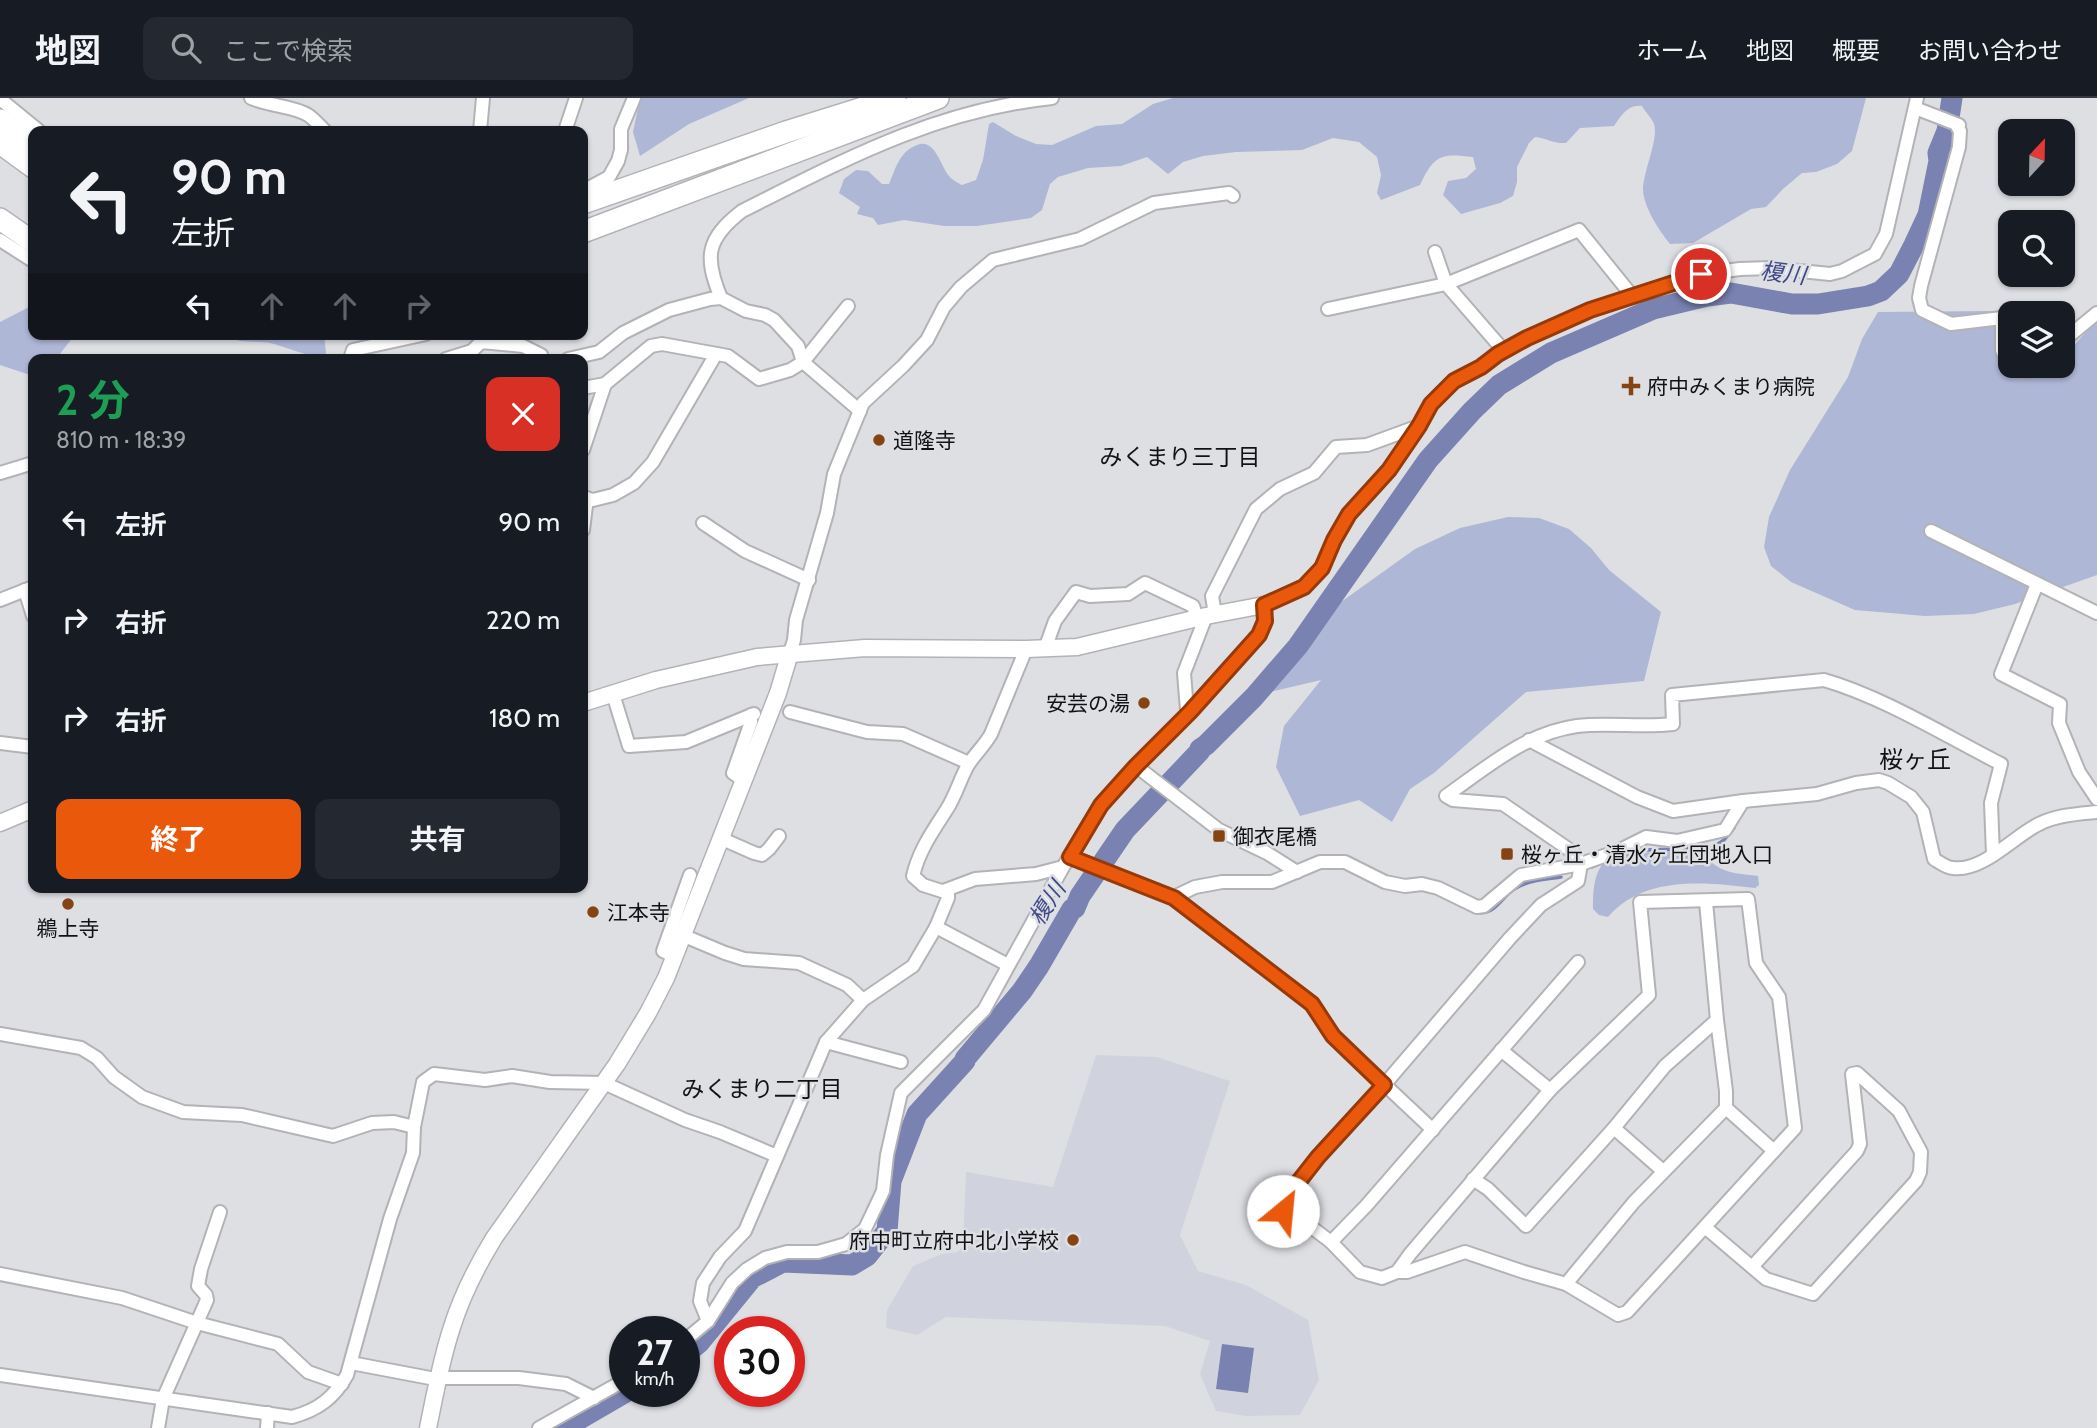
<!DOCTYPE html>
<html lang="ja">
<meta charset="utf-8">
<style>
:root{--surface:#171b24;--page:#242831;--text:#f1f3f6;--muted:#9ea1a6;--line:#363941;--accent:#ea580c}
body{margin:0;font-family:Cabin,"Noto Sans JP",sans-serif;background:var(--page);color:var(--text);height:100vh;display:flex;flex-direction:column;font-size:26px;white-space:nowrap}
*{box-sizing:border-box;margin:0}
p{font-size:23px;color:var(--muted)}
.icon{flex:none;width:38px;height:38px;fill:none;stroke:currentColor;stroke-width:2;stroke-linecap:round;stroke-linejoin:round}
.map{position:relative;flex:1;overflow:hidden}
.sheet{position:absolute;left:28px;top:256px;width:560px;height:539px;display:flex;flex-direction:column;background:var(--surface);border-radius:14px;box-shadow:0 2px 5px #0004}
.sheet>*{flex:none}
.hud{position:absolute;left:28px;top:28px;width:560px;height:214px;border-radius:14px;box-shadow:0 2px 5px #0004;background:#171b24;color:var(--text);overflow:hidden}
.needle{width:46px;rotate:22deg}
.fabs{position:absolute;left:1998px;top:21px;display:grid;gap:14px}
.fabs a{display:grid;place-items:center;width:77px;height:77px;border-radius:14px;background:var(--surface);box-shadow:0 2px 5px #0004;font-size:35px}
.speed{position:absolute;left:609px;top:1218px;display:flex;gap:14px;font-size:35px;font-weight:700;text-align:center}
.speed>*{display:grid;place-content:center;width:91px;height:91px;border-radius:50%;background:var(--surface);box-shadow:0 2px 5px #0004;line-height:1}
.speed small{font-size:18px;font-weight:400}
.speed .limit{border:10px solid #d22;background:#fff;color:#111}
.pin{position:absolute;display:grid;place-items:center;width:60px;height:60px;color:#fff;margin:-30px;border:4px solid #fff;border-radius:50%;box-shadow:0 2px 7px #0007}
.me{position:absolute;width:77px;margin:-38px;rotate:28deg;stroke-linejoin:round;filter:drop-shadow(0 0 5px #0008)}
.turn{display:flex;align-items:center;gap:24px;height:147px;padding:0 28px;font-size:32px}
.turn .icon{width:91px;height:91px;stroke-width:2.5}
.turn b{display:block;font-size:49px;line-height:60px}
.lanes{display:flex;align-items:center;height:66px;padding:0 28px;background:#0003;justify-content:center;gap:35px;direction:ltr}
.lanes .off{opacity:.35}
.round{display:grid;place-items:center;flex:none;width:74px;height:74px;border-radius:14px;background:var(--page)}
.summary{display:flex;align-items:center;justify-content:space-between;height:119px;padding:0 28px}
h1{font-size:42px;font-weight:700;line-height:52px;color:#1e9e55}
.action{display:flex;gap:14px;margin-top:auto;padding:14px 28px}
.action a{flex:1;height:80px;border-radius:14px;background:var(--accent);color:#fff;font-size:28px;font-weight:700;line-height:80px;text-align:center}
.action a+a{background:var(--page);color:var(--text)}
ul{padding:0;list-style:none}
li{display:flex;align-items:center;gap:21px;height:98px;padding:0 28px}
li div{flex:1}
li b{display:block;font-size:26px}
li em{font-style:normal}
header{display:flex;align-items:center;gap:42px;box-sizing:border-box;height:98px;padding:0 35px;background:var(--surface);border-bottom:2px solid var(--line)}
header strong{font-size:33px}
nav{display:flex;gap:38px;margin-inline-start:auto;font-size:24px}
.search{width:490px;height:63px;background:var(--page);display:flex;align-items:center;gap:18px;box-sizing:border-box;padding:0 24px;border-radius:14px;color:var(--muted);font-size:26px}
.map>svg:first-child{display:block}
</style>
<header>
<strong>地図</strong>
<div class="search"><svg class="icon" aria-label="search" viewBox="0 0 24 24"><circle cx="10" cy="10" r="6"/><path d="M15 15l6 6"/></svg>ここで検索</div>
<nav><a>ホーム</a><a>地図</a><a>概要</a><a>お問い合わせ</a></nav>
</header>
<div class="map">
<svg width="2097" height="1330" viewBox="0 0 2097 1330">
<rect width="100%" height="100%" fill="#dedfe3"/>
<path fill="#d0d3de" d="M 1096,957 L 1157,959 L 1230,983 L 1180,1137 L 1198,1173 L 1246,1187 L 1308,1222 L 1319,1282 L 1300,1317 L 1246,1318 L 1216,1313 L 1200,1276 L 1210,1243 L 1165,1228 L 946,1219 L 917,1237 L 886,1230 L 887,1212 L 913,1168 L 942,1156 L 958,1154 L 963,1147 L 966,1074 L 1053,1089 Z"/>
<g fill="#afb7d7">
<path d="M 640,0 L 749,0 L 689,26 L 640,58 L 633,34 Z"/>
<path d="M 1173,0 L 1866,0 L 1852,53 L 1837,66 L 1816,74 L 1802,75 L 1783,91 L 1766,109 L 1751,111 L 1693,145 L 1670,146 C 1659,132 1644,110 1643,92 C 1643,73 1659,41 1654,26 C 1652,20 1645,14 1642,8 C 1628,6 1621,18 1614,28 L 1580,30 L 1566,45 C 1554,46 1546,40 1535,39 L 1529,45 L 1517,69 L 1517,84 L 1513,98 L 1500,105 L 1461,116 L 1443,97 L 1448,83 L 1466,80 L 1476,71 L 1473,59 C 1441,55 1434,57 1420,87 L 1381,102 L 1377,95 L 1381,77 L 1377,59 L 1359,44 L 1333,40 L 1302,52 L 1236,54 L 1203,58 L 1183,64 L 1168,76 L 1147,59 L 1121,68 L 1088,70 L 1058,79 L 1050,86 L 1042,112 L 1031,120 L 977,128 L 944,128 L 904,122 L 878,127 L 873,120 L 857,116 L 860,109 L 839,95 L 844,81 L 856,72 L 868,73 L 882,86 L 889,86 C 896,70 899,54 917,47 C 935,40 940,67 949,78 C 952,82 958,85 962,87 L 976,82 L 983,62 L 989,26 L 993,24 L 1016,38 L 1036,46 L 1052,47 L 1096,28 L 1122,26 L 1153,6 Z"/>
<path d="M 33,207 L 33,236 L 73,236 L 73,239 L 56,261 L 33,261 L 33,276 L 27,276 L 0,267 L 0,224 Z"/>
<path d="M 1990,213 L 2008,224 L 2009,238 L 2006,272 C 2018,276 2028,280 2041,275 C 2050,272 2053,268 2063,268 L 2063,260 L 2084,236 L 2097,224 L 2097,477 L 2015,506 L 1974,516 L 1925,518 L 1855,512 L 1791,484 L 1771,468 L 1764,449 L 1769,419 L 1790,372 L 1848,279 L 1862,241 L 1878,214 Z"/>
<path d="M 224,236 L 324,236 L 326,255 L 324,261 C 306,257 291,251 274,246 C 256,241 240,248 224,236 Z"/>
<path d="M 1508,419 L 1539,420 L 1569,431 L 1591,450 L 1609,472 L 1661,514 L 1644,583 L 1526,594 L 1434,675 L 1410,691 L 1392,724 L 1359,702 L 1300,718 L 1276,669 L 1284,628 L 1321,582 L 1241,601 L 1313,524 L 1415,451 L 1460,430 Z"/>
<path d="M 1692,751 C 1702,756 1706,761 1715,767 C 1727,776 1744,776 1758,778 L 1759,787 L 1755,790 C 1706,784 1644,777 1608,819 L 1599,817 L 1593,811 C 1593,798 1593,774 1605,764 C 1618,754 1674,753 1692,751 Z"/>
</g>
<path fill="#7982b1" d="M 1222,1246 L 1254,1250 L 1248,1295 L 1216,1291 Z"/>
<g fill="none" stroke-linecap="round" stroke-linejoin="round">
<g stroke="#7982b1" stroke-width="3.5">
<path d="M 1622,757 L 1645,752 L 1712,750 L 1724,742 L 1734,730"/>
<path d="M 1592,769 L 1602,765"/>
<path d="M 1474,813 C 1494,821 1501,798 1516,790 C 1529,782 1547,781 1561,779"/>
</g>
<g stroke="#7982b1" stroke-width="21">
<path d="M 684,1257 L 699,1245 L 752,1180 L 783,1164 L 852,1167 L 867,1158 L 887,1133 L 891,1083 L 917,1016 L 965,963 L 965,961 L 1022,893 L 1039,868 L 1072,811 L 1075,810 L 1080,798 L 1125,732 L 1200,653 L 1200,651 L 1206,647 L 1254,599 L 1298,548 L 1428,362 L 1472,313 L 1499,287 L 1551,255 L 1653,211 L 1707,198 L 1731,195 L 1792,206 L 1818,206 L 1868,198 L 1881,193 L 1899,176 L 1914,147 L 1928,117 L 1939,63 L 1938,55 L 1947,33 L 1952,0"/>
<path d="M 564,1330 L 628,1293"/>
</g>
<defs>
<g id="street">
<path d="M 251,0 C 269,8 294,8 308,17 C 314,21 320,28 325,33"/>
<path d="M 0,1 L 39,33"/>
<path d="M 1915,10 L 1959,27 L 1958,30 L 1960,33 L 1959,49 L 1921,188 L 1919,200 L 1922,212 L 1951,226 L 2002,220 L 2002,252 L 2008,267 L 2027,274 L 2040,268"/>
<path d="M 480,33 L 483,0"/>
<path d="M 565,33 L 576,0"/>
<path d="M 583,93 L 609,79 L 618,63 L 621,52 L 621,31 L 634,0"/>
<path d="M 0,142 L 33,163"/>
<path d="M 1435,154 L 1446,186 L 1504,253"/>
<path d="M 721,200 C 704,159 706,141 742,113 C 844,62 936,12 1052,0"/>
<path d="M 1328,211 L 1446,186 L 1579,132 L 1633,199"/>
<path d="M 2063,243 L 2097,215"/>
<path d="M 350,261 L 353,252 L 426,236"/>
<path d="M 446,261 L 472,253 L 481,244 L 523,248 L 541,257 L 540,261"/>
<path d="M 568,261 L 599,254 L 623,235 L 669,212 L 710,201 L 721,200 L 746,213 L 765,217 L 774,222 L 798,248 L 803,264 L 860,313"/>
<path d="M 583,290 L 605,286 L 651,248 L 662,246 L 728,258 L 759,281 L 790,272 L 803,264 L 848,208"/>
<path d="M 583,352 L 605,286"/>
<path d="M 0,375 L 33,365"/>
<path d="M 583,400 L 593,402 L 613,397 L 634,385 L 653,364 L 716,256"/>
<path d="M 703,425 L 745,453 L 809,482"/>
<path d="M 583,432 L 587,400"/>
<path d="M 1931,433 L 2097,515"/>
<path d="M 2037,486 L 2001,576 L 2060,606 L 2059,625 L 2079,674 L 2097,701"/>
<path d="M 25,492 L 33,518"/>
<path d="M 0,502 L 33,489"/>
<path d="M 1215,516 L 1212,498 L 1256,411 L 1280,391 L 1314,375 L 1336,349 L 1367,347 L 1419,328"/>
<path d="M 1045,551 L 1055,523 L 1076,494 L 1090,498 L 1128,496 L 1145,485 L 1193,508 L 1197,520"/>
<path d="M 790,555 L 794,542 L 796,522 L 827,415 L 834,376 L 863,305 L 903,268 L 927,242 L 944,209 L 961,189 L 993,162 L 1080,141 L 1154,105 L 1229,95 L 1233,98"/>
<path d="M 613,596 L 629,648 L 686,644 L 754,616"/>
<path d="M 790,614 L 867,634 L 903,636 L 969,665"/>
<path d="M 1190,614 L 1187,612 L 1184,575 L 1206,518"/>
<path d="M 1529,642 L 1637,699 L 1673,713 L 1743,703 L 1817,696 L 1856,685 L 1879,682 L 1888,685 L 1911,699 L 1923,714 L 1934,761 C 1939,764 1947,770 1953,770 C 1983,774 2014,738 2039,726 C 2057,717 2077,716 2097,714"/>
<path d="M 0,645 L 33,649"/>
<path d="M 1136,668 L 1219,732 L 1267,755 L 1297,774"/>
<path d="M 743,682 L 733,675 L 751,624 L 751,617"/>
<path d="M 720,740 L 754,755 L 762,757 L 769,751 L 779,738"/>
<path d="M 1070,759 L 1174,799 L 1312,906 L 1333,938 L 1433,1032"/>
<path d="M 943,793 L 975,781 L 1036,776 L 1063,769"/>
<path d="M 1174,799 L 1195,789 L 1222,784 L 1272,784 L 1320,764 L 1345,764 L 1385,784 L 1405,788 L 1422,786 L 1438,790 L 1477,809 L 1484,808 L 1521,777 L 1581,766 L 1618,753 L 1646,739 L 1677,743 L 1725,732 L 1743,703"/>
<path d="M 936,829 L 1008,867"/>
<path d="M 682,837 L 725,855 L 744,861 L 799,865 L 847,887 L 863,902"/>
<path d="M 674,858 L 663,853 L 690,777"/>
<path d="M 0,936 L 81,950 L 97,960 L 114,979 L 142,999 L 183,1014 L 242,1017 L 333,1038 L 372,1025 L 394,1024 L 414,1029"/>
<path d="M 826,944 L 901,964"/>
<path d="M 1501,952 L 1550,992"/>
<path d="M 1726,1010 L 1774,1053"/>
<path d="M 1614,1030 L 1663,1073"/>
<path d="M 1473,1081 L 1488,1091 L 1526,1128 L 1614,1030 L 1665,968 L 1717,922"/>
<path d="M 1706,1130 L 1766,1181 L 1813,1196 L 1916,1083 L 1920,1074 L 1921,1054 L 1899,1013 L 1857,975 L 1852,976 L 1860,1046 L 1857,1053 L 1752,1169"/>
<path d="M 1331,1144 L 1366,1108 L 1578,864"/>
<path d="M 1397,1174 L 1410,1156 L 1550,992 L 1649,897 L 1640,804 L 1748,801 L 1756,865 L 1779,899 L 1795,1030 L 1627,1214 L 1618,1217 L 1566,1186 L 1524,1174 L 1465,1154 L 1407,1174 L 1397,1174 L 1382,1180 L 1360,1174 L 1331,1144 L 1306,1125 L 1283,1113 L 1282,1105 L 1318,1059 L 1384,987 L 1510,840 L 1541,807 L 1578,783 L 1581,766 L 1574,755 L 1503,706 L 1453,702 L 1446,698 C 1487,669 1526,635 1577,628 C 1608,624 1641,630 1673,626 L 1672,597 L 1824,582 C 1883,599 1946,638 2001,666 L 1991,705 L 1993,757"/>
<path d="M 0,1176 L 122,1200 L 197,1225 L 278,1246 L 308,1274 L 342,1286"/>
<path d="M 1566,1186 L 1634,1104 L 1726,1010 L 1726,993 L 1717,922 L 1706,804"/>
<path d="M 708,1223 L 700,1203 L 703,1185 L 720,1159 L 745,1133 L 826,944 L 863,902 L 913,868 L 936,829 L 948,800 L 948,795 L 923,787 L 913,778 C 919,752 933,733 947,711 C 956,697 960,681 968,667 C 975,656 985,647 991,636 L 1026,551"/>
<path d="M 684,1243 L 708,1223 L 732,1185 L 747,1171 L 765,1160 L 787,1154 L 818,1154 L 846,1146 L 865,1131 L 883,1093 L 887,1057 L 901,995 L 984,912 L 1063,769 L 1101,707 L 1136,668 L 1190,614 L 1259,537 L 1265,523 L 1264,507 L 1304,489 L 1322,470 L 1334,442 L 1349,416 L 1389,371 L 1419,328 L 1431,306 L 1454,283 L 1481,269 L 1498,256 L 1527,240 L 1590,212 L 1701,176 L 1740,171 L 1771,170 L 1830,176 L 1842,173 L 1875,156 L 1886,136 L 1917,0"/>
<path d="M 351,1265 L 430,1280 L 519,1280 L 566,1286 L 594,1300"/>
<path d="M 0,1277 L 292,1319 C 318,1312 334,1300 347,1277 L 390,1121 L 413,1055 L 414,1029 L 423,984 L 434,976 L 485,982 L 512,978 L 550,984 L 604,985 L 685,1022 L 720,1034 L 777,1058"/>
<path d="M 158,1330 L 163,1301 L 207,1202 L 206,1197 L 198,1188 L 201,1171 L 220,1114"/>
<path d="M 267,1330 L 268,1315"/>
<path d="M 539,1330 L 625,1282"/>
</g>
<g id="secondary">
<path d="M 583,605 L 656,582 L 757,559 L 865,550 L 1026,551 L 1077,549 L 1206,518 L 1264,507"/>
<path d="M 0,725 L 33,711"/>
<path d="M 428,1330 C 435,1296 441,1262 452,1229 C 462,1197 477,1168 494,1140 L 617,966 L 648,915 L 666,880 L 778,595 L 790,555"/>
</g>
<g id="highway">
<path d="M 0,22 L 33,48"/>
<path d="M 0,45 L 33,69"/>
<path d="M 583,105 L 786,34 L 895,0"/>
<path d="M 0,121 L 33,144"/>
<path d="M 583,134 L 938,0"/>
</g>
</defs>
<use href="#street" stroke="#b3b3b7" stroke-width="16"/>
<use href="#secondary" stroke="#b3b3b7" stroke-width="19"/>
<use href="#highway" stroke="#b3b3b7" stroke-width="24"/>
<use href="#street" stroke="#fff" stroke-width="12"/>
<use href="#secondary" stroke="#fff" stroke-width="16"/>
<use href="#highway" stroke="#fff" stroke-width="21"/>
</g>
<g fill="none" stroke-linecap="round" stroke-linejoin="round">
<defs>
<path id="route" d="M 1283,1113 L 1282,1105 L 1318,1059 L 1384,987 L 1333,938 L 1312,906 L 1174,800 L 1070,759 L 1101,707 L 1136,668 L 1190,614 L 1259,537 L 1265,523 L 1264,507 L 1304,489 L 1322,470 L 1334,442 L 1349,416 L 1389,372 L 1419,328 L 1431,306 L 1454,283 L 1481,269 L 1498,256 L 1527,240 L 1590,212 L 1701,176"/>
</defs>
<use href="#route" stroke="#983908" stroke-width="18"/>
<use href="#route" stroke="#ea580c" stroke-width="12"/>
</g>
<g fill="#864313" stroke="#dedfe3" stroke-width="2.5">
<path d="M1627.5 277.5h7v7h7v7h-7v7h-7v-7h-7v-7h7z"/>
<circle cx="879" cy="342" r="7"/>
<circle cx="1144" cy="605" r="7"/>
<rect x="1212" y="731" width="14" height="14" rx="3.5"/>
<rect x="1500" y="749" width="14" height="14" rx="3.5"/>
<circle cx="68" cy="806" r="7"/>
<circle cx="593" cy="814" r="7"/>
<circle cx="1073" cy="1142" r="7"/>
</g>
<g text-anchor="middle" dominant-baseline="central" stroke-width="5" stroke-linejoin="round" paint-order="stroke">
<g font-size="21" fill="#111213" stroke="#dedfe3" text-anchor="start">
<text x="1647" y="288">府中みくまり病院</text>
<text x="893" y="342">道隆寺</text>
<text x="1130" y="605" text-anchor="end">安芸の湯</text>
<text x="1233" y="738">御衣尾橋</text>
<text x="1521" y="756">桜ヶ丘・清水ヶ丘団地入口</text>
<text x="607" y="814">江本寺</text>
<text x="68" y="830" text-anchor="middle">鵜上寺</text>
<text x="1059" y="1142" text-anchor="end">府中町立府中北小学校</text>
</g>
<g font-size="23" font-style="italic" fill="#414a88" stroke="#dedfe3">
<text transform="translate(1783 175) rotate(7)">榎川</text>
<text transform="translate(1047 805) rotate(-57)">榎川</text>
</g>
<g font-size="23" fill="#111213" stroke="#dedfe3">
<text x="1180" y="359">みくまり三丁目</text>
<text x="762" y="991">みくまり二丁目</text>
</g>
<g font-size="24" fill="#111213" stroke="#dedfe3">
<text x="1915" y="661">桜ヶ丘</text>
</g>
</g>
</svg>
<div class="fabs">
<a><svg class="needle" viewBox="-14 -14 28 28"><path d="M0-13l5 13h-10z" fill="#e53935"/><path d="M0 13l5-13h-10z" fill="#9ea1a6"/></svg></a>
<a><svg class="icon" aria-label="search" viewBox="0 0 24 24"><circle cx="10" cy="10" r="6"/><path d="M15 15l6 6"/></svg></a>
<a><svg class="icon" aria-label="layers" viewBox="0 0 24 24"><path d="M12 4l9 5-9 5-9-5zM3 14l9 5 9-5"/></svg></a>
</div>
<div class="speed"><div>27<small>km/h</small></div><div class="limit">30</div></div>
<div class="pin" style="left:1701px;top:176px;background:#d93025"><svg class="icon" aria-label="arrive" viewBox="0 0 24 24"><path d="M6 21V4h12l-3 4 3 4H6"/></svg></div>
<svg class="me" style="left:1283px;top:1113px" viewBox="-20 -20 40 40"><circle r="19" fill="#fff"/><path d="M0-13L10 11 0 6-10 11z" fill="#ea580c"/></svg>
<div class="hud">
<div class="turn"><svg class="icon" aria-label="left" viewBox="0 0 24 24"><path d="M17 20v-9H6M10 6l-5 5 5 5"/></svg><div><b>90 m</b>左折</div></div>
<div class="lanes"><svg class="icon" aria-label="left" viewBox="0 0 24 24"><path d="M17 20v-9H6M10 6l-5 5 5 5"/></svg><svg class="icon off" aria-label="ahead" viewBox="0 0 24 24"><path d="M12 20V5M6 11l6-6 6 6"/></svg><svg class="icon off" aria-label="ahead" viewBox="0 0 24 24"><path d="M12 20V5M6 11l6-6 6 6"/></svg><svg class="icon off" aria-label="right" viewBox="0 0 24 24"><path d="M7 20v-9h11M14 6l5 5-5 5"/></svg></div>
</div>
<section class="sheet">
<div class="summary"><div><h1>2 分</h1><p>810 m · 18:39</p></div><a class="round" style="background:#d93025;color:#fff"><svg class="icon" aria-label="close" viewBox="0 0 24 24"><path d="M6 6l12 12M18 6L6 18"/></svg></a></div>
<ul>
<li><svg class="icon" aria-label="left" viewBox="0 0 24 24"><path d="M17 20v-9H6M10 6l-5 5 5 5"/></svg><div><b>左折</b></div><em>90 m</em></li>
<li><svg class="icon" aria-label="right" viewBox="0 0 24 24"><path d="M7 20v-9h11M14 6l5 5-5 5"/></svg><div><b>右折</b></div><em>220 m</em></li>
<li><svg class="icon" aria-label="right" viewBox="0 0 24 24"><path d="M7 20v-9h11M14 6l5 5-5 5"/></svg><div><b>右折</b></div><em>180 m</em></li>
</ul>
<div class="action"><a>終了</a><a>共有</a></div>
</section>
</div>
